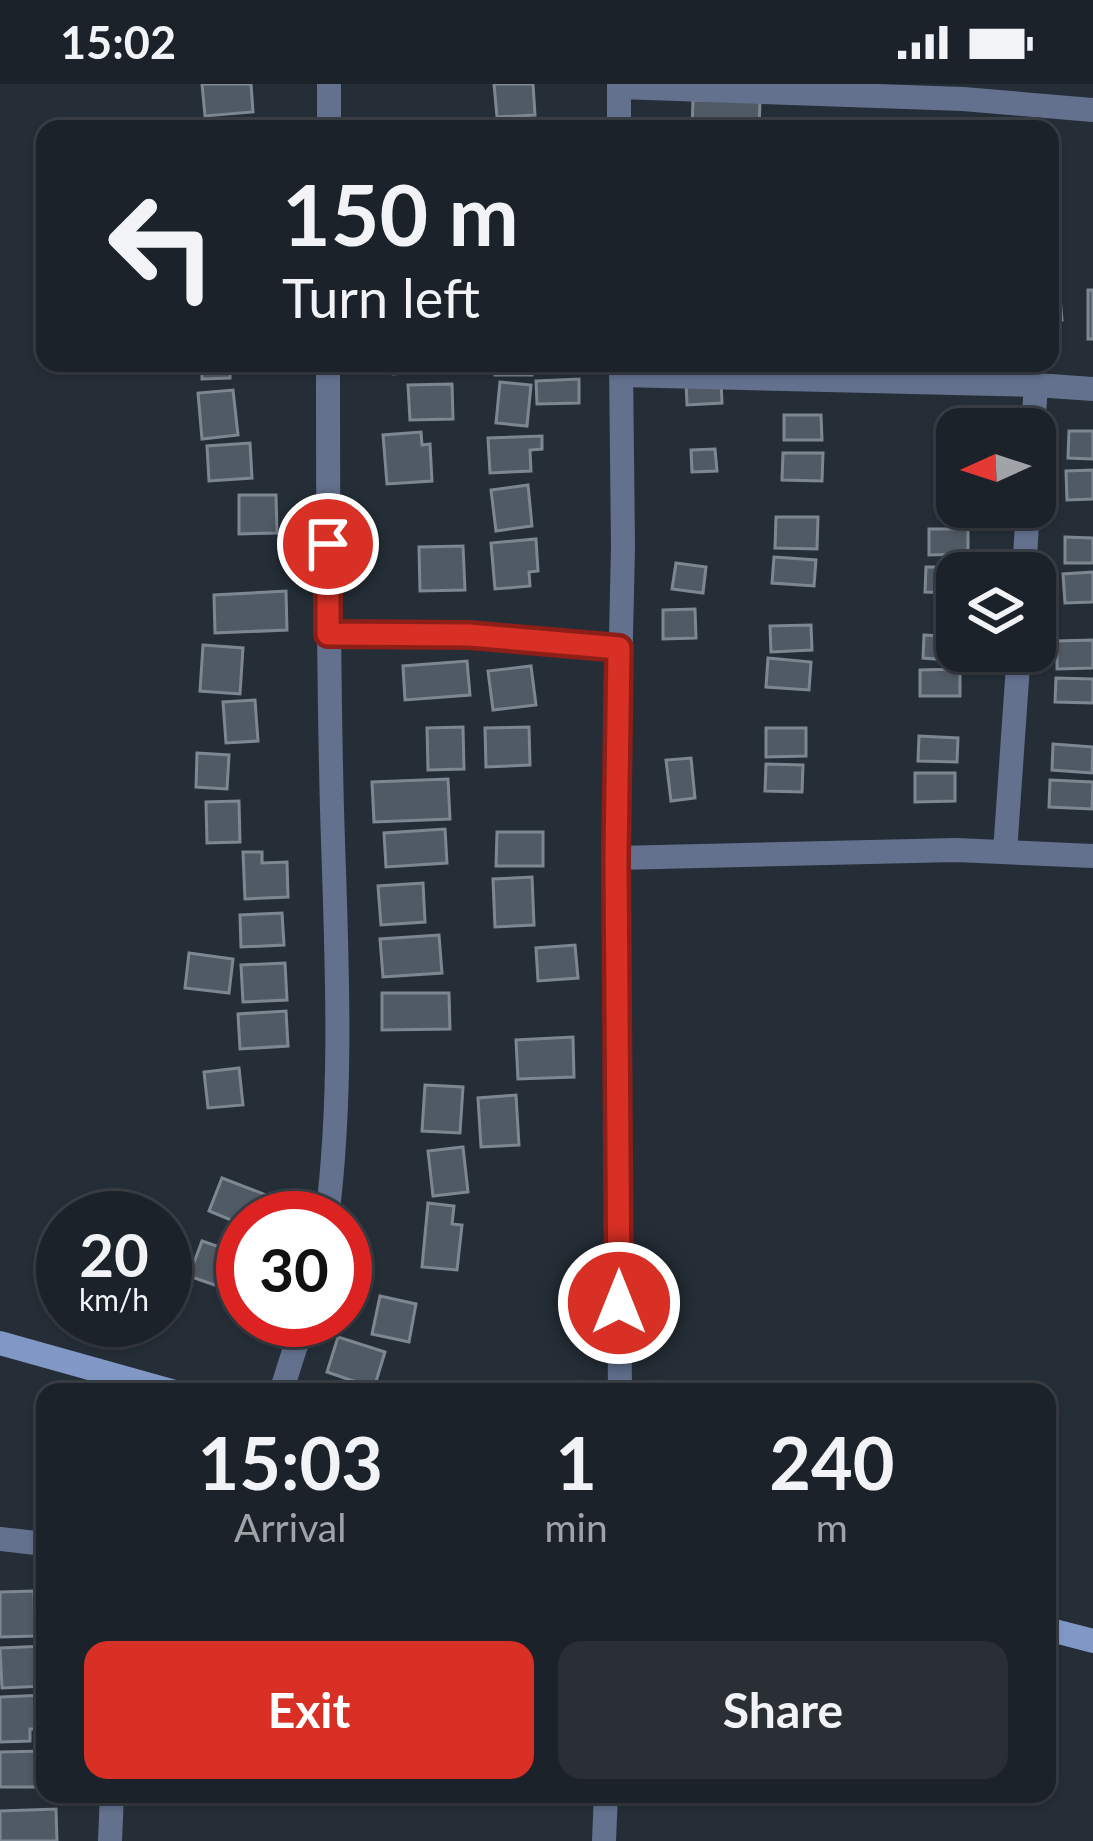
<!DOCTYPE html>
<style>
:root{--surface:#1c2229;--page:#292f35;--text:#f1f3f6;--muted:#a0a4a8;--line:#3a3f46;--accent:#d93025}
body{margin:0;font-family:Lato,sans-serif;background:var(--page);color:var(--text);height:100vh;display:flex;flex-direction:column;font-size:45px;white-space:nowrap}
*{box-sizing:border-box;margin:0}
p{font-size:39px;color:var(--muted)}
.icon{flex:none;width:66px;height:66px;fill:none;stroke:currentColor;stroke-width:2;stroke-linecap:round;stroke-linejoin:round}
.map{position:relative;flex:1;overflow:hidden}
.side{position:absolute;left:36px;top:1299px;width:1020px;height:420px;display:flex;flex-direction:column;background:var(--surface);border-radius:24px;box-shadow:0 3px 9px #0004,0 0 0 3px var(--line)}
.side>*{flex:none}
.top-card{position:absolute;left:36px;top:36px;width:1023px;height:252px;border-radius:24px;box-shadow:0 3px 9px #0004,0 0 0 3px var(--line);background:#1c2229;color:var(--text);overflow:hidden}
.needle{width:78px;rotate:267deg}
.tools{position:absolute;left:936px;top:324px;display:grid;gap:24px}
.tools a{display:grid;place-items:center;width:120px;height:120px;border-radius:24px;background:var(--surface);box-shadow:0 3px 9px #0004,0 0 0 3px var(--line);font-size:60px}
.speed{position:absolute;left:36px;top:1107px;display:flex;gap:24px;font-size:60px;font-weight:700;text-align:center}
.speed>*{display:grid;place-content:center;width:156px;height:156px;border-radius:50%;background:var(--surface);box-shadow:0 3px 9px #0004,0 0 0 3px var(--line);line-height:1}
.speed small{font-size:30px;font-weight:400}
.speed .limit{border:18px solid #d22;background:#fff;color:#111}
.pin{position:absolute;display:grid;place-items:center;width:102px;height:102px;color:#fff;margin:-51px;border:6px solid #fff;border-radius:50%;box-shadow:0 3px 12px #0007}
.me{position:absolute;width:132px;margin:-66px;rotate:0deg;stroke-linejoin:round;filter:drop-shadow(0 0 9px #0008)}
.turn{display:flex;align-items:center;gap:42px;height:252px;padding:0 48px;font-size:54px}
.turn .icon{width:156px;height:156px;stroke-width:2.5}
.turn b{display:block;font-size:84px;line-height:102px}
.eta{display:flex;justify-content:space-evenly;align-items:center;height:204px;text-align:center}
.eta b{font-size:72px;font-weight:700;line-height:84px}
.action{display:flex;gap:24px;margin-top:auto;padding:24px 48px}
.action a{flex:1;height:138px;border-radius:24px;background:var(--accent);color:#fff;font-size:48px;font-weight:700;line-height:138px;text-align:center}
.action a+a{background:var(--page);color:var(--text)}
.status{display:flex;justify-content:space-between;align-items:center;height:84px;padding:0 60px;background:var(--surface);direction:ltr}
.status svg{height:33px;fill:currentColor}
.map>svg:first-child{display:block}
</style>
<div class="status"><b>15:02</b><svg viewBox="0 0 49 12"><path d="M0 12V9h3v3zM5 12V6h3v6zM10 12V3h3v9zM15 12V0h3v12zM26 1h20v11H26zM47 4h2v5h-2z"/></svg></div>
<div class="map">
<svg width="1093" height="1757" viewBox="0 0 1093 1757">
<rect width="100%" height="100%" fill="#252e37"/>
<g fill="#505a64" stroke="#7d8792" stroke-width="3">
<path d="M 202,0 L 251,0 L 253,28 L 205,32 Z"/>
<path d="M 494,0 L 533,0 L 535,31 L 497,33 Z"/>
<path d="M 693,16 L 760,17 L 759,45 L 692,45 Z"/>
<rect x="786" y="36" width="40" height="9"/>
<path d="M 477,37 L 477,45 L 444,45 L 444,39 Z"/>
<path d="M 1059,202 L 1062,236 L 1050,236 L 1050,203 Z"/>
<rect x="1088" y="206" width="5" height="49"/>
<path d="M 202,279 L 230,279 L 230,294 L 202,295 Z"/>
<path d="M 392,279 L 424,279 L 424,288 L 393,290 Z"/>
<rect x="495" y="279" width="37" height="12"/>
<path d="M 579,295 L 579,319 L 537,320 L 536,297 Z"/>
<path d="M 721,297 L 722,319 L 687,321 L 686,298 Z"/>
<path d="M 500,298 L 531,301 L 527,342 L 496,339 Z"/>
<path d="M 452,300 L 453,335 L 410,336 L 408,301 Z"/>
<path d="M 233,306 L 238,351 L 202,355 L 198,309 Z"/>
<path d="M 784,331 L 821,331 L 822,356 L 784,356 Z"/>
<path d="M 938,341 L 977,342 L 977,345 L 957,345 L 957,367 L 937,366 Z"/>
<path d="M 1069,347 L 1093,347 L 1093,375 L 1068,374 Z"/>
<path d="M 421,348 L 422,361 L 430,360 L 432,397 L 387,400 L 383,351 Z"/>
<path d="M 542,352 L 542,365 L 530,366 L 531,387 L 490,389 L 488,354 Z"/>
<path d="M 250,359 L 252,394 L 209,397 L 207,362 Z"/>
<path d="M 715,365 L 717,387 L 692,388 L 691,366 Z"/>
<path d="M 783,369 L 823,369 L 822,397 L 782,396 Z"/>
<rect x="935" y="379" width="22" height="25"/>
<path d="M 1093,386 L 1093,415 L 1067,416 L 1066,387 Z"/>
<path d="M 528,401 L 532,442 L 496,447 L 491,406 Z"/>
<path d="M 239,411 L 276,411 L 277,449 L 239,450 Z"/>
<path d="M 776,433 L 818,433 L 817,465 L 775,464 Z"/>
<path d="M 929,445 L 968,445 L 968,470 L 929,471 Z"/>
<path d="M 1065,453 L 1093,454 L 1093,479 L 1065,479 Z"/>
<path d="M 536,455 L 538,487 L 529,488 L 530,502 L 495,505 L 491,459 Z"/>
<path d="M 463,462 L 465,506 L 420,507 L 419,463 Z"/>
<path d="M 774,473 L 816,476 L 814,502 L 772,499 Z"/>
<path d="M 676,479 L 706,483 L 703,509 L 672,505 Z"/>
<path d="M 926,483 L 967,483 L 967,489 L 957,489 L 957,509 L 925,508 Z"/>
<path d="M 1093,488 L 1093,518 L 1065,519 L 1063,490 Z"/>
<path d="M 286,507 L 287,546 L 215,549 L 214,511 Z"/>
<path d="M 695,525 L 696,554 L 663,555 L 663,526 Z"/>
<path d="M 811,541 L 812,566 L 771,568 L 770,542 Z"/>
<path d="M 924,551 L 957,553 L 960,577 L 923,574 Z"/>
<path d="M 1093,556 L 1093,584 L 1057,585 L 1057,557 Z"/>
<path d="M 203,561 L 243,564 L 240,610 L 200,607 Z"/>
<path d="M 768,574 L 811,578 L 809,606 L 766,603 Z"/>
<path d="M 467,577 L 470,611 L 405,616 L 403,582 Z"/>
<path d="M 531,582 L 536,621 L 493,626 L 488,587 Z"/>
<path d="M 960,585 L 960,612 L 920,612 L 920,586 Z"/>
<path d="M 1056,594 L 1093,595 L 1093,619 L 1055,618 Z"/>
<path d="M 255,616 L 258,657 L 226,659 L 223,618 Z"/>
<path d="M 463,643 L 464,685 L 428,686 L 427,644 Z"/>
<path d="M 529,643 L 530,681 L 486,683 L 485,644 Z"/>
<path d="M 766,644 L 806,644 L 806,672 L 766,673 Z"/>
<path d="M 919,652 L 958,654 L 957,678 L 918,677 Z"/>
<path d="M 1053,660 L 1093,663 L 1092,689 L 1052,686 Z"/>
<path d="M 197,669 L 229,671 L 227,705 L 196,703 Z"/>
<path d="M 691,674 L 695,714 L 671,717 L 666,676 Z"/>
<path d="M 766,680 L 803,681 L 802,708 L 765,707 Z"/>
<path d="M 915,689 L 955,689 L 955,717 L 915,718 Z"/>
<path d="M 448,695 L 450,735 L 374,738 L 372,698 Z"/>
<path d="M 1050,696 L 1093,698 L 1092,725 L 1049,723 Z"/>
<path d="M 239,717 L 240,758 L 207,759 L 206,718 Z"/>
<path d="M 445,745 L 447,779 L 386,783 L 384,749 Z"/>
<path d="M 497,748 L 543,748 L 543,782 L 496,782 Z"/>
<path d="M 243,768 L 262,768 L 262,779 L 287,778 L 288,813 L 245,815 Z"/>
<path d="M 532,793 L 534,841 L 495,843 L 493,795 Z"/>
<path d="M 423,799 L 425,838 L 381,841 L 378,802 Z"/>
<path d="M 282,829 L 284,861 L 241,863 L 240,831 Z"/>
<path d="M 439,851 L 442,889 L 383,893 L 380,855 Z"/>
<path d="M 575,861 L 578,894 L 538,897 L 536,864 Z"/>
<path d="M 189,869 L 233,875 L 229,909 L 185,904 Z"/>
<path d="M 285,879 L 287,916 L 243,918 L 241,881 Z"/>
<path d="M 382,909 L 449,909 L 450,945 L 382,946 Z"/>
<path d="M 286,927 L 288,962 L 240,965 L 238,930 Z"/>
<path d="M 573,953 L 574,993 L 518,995 L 516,956 Z"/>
<path d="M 239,984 L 243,1021 L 208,1024 L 204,988 Z"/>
<path d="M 425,1001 L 463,1003 L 460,1049 L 422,1047 Z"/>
<path d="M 516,1011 L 519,1061 L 481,1063 L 478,1014 Z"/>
<path d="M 463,1063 L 468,1108 L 433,1112 L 428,1067 Z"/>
<path d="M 222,1094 L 282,1117 L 275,1134 L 243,1134 L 243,1141 L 209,1127 Z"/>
<path d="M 428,1119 L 454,1122 L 452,1140 L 462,1141 L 457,1186 L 422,1183 Z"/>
<path d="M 202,1157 L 243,1171 L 243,1211 L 189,1192 Z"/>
<path d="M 380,1212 L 416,1220 L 409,1258 L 372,1250 Z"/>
<path d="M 338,1253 L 385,1268 L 374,1304 L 327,1288 Z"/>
<path d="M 34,1507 L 35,1552 L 0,1553 L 0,1508 Z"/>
<path d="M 45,1562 L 45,1602 L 2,1604 L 0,1564 Z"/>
<path d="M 45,1611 L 45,1645 L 30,1645 L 30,1657 L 0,1658 L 0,1613 Z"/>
<path d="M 45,1667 L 45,1703 L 0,1703 L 0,1668 Z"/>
<path d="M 56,1725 L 57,1757 L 0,1757 L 0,1727 Z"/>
</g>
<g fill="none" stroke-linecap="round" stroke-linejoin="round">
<g stroke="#63718f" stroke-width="24">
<path d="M 619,0 L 619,45"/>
<path d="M 619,3 L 963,15 L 1093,26"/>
<path d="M 329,45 L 329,0"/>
<path d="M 621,291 L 1036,301 L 1093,305"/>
<path d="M 1033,345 L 1036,301"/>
<path d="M 1024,489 L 1028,423"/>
<path d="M 327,550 L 468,551 L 619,564"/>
<path d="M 1005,768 L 1019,567"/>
<path d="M 616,774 L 956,766 L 1093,772"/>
<path d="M 327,1134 C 344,999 336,861 332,725 C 328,576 328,428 328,279"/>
<path d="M 281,1308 L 304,1236"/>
<path d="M 620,1308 L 616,774 L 623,463 L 621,279"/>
<path d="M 0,1455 L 45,1460"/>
<path d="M 110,1757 L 112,1710"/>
<path d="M 604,1757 L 606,1710"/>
</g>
<g stroke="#8198c6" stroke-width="24">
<path d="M 0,1259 L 175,1308"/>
<path d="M 1047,1545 L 1093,1557"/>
</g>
</g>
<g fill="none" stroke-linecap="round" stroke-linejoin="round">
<defs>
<path id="route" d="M 328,460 L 328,550 L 469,551 L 619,564 L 616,774 L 619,1219"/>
</defs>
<use href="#route" stroke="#8d1f18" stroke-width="30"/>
<use href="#route" stroke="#d93025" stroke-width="21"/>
</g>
</svg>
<div class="tools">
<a><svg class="needle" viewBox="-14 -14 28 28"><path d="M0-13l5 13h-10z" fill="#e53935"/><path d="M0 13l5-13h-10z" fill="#a0a4a8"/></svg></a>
<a><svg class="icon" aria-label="layers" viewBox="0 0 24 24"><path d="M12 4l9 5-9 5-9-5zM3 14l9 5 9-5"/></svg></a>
</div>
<div class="speed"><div>20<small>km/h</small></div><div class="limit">30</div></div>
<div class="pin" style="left:328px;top:460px;background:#d93025"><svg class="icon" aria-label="arrive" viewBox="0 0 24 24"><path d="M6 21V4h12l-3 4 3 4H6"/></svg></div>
<svg class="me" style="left:619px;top:1219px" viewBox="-20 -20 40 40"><circle r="17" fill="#d93025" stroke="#fff" stroke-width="3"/><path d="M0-11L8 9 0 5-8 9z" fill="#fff"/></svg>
<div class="top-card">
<div class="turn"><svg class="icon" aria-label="left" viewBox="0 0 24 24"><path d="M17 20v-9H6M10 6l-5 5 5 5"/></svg><div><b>150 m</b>Turn left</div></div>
</div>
<section class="side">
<div class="eta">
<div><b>15:03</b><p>Arrival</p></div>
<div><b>1</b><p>min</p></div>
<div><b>240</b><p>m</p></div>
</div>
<div class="action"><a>Exit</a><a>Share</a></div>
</section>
</div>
